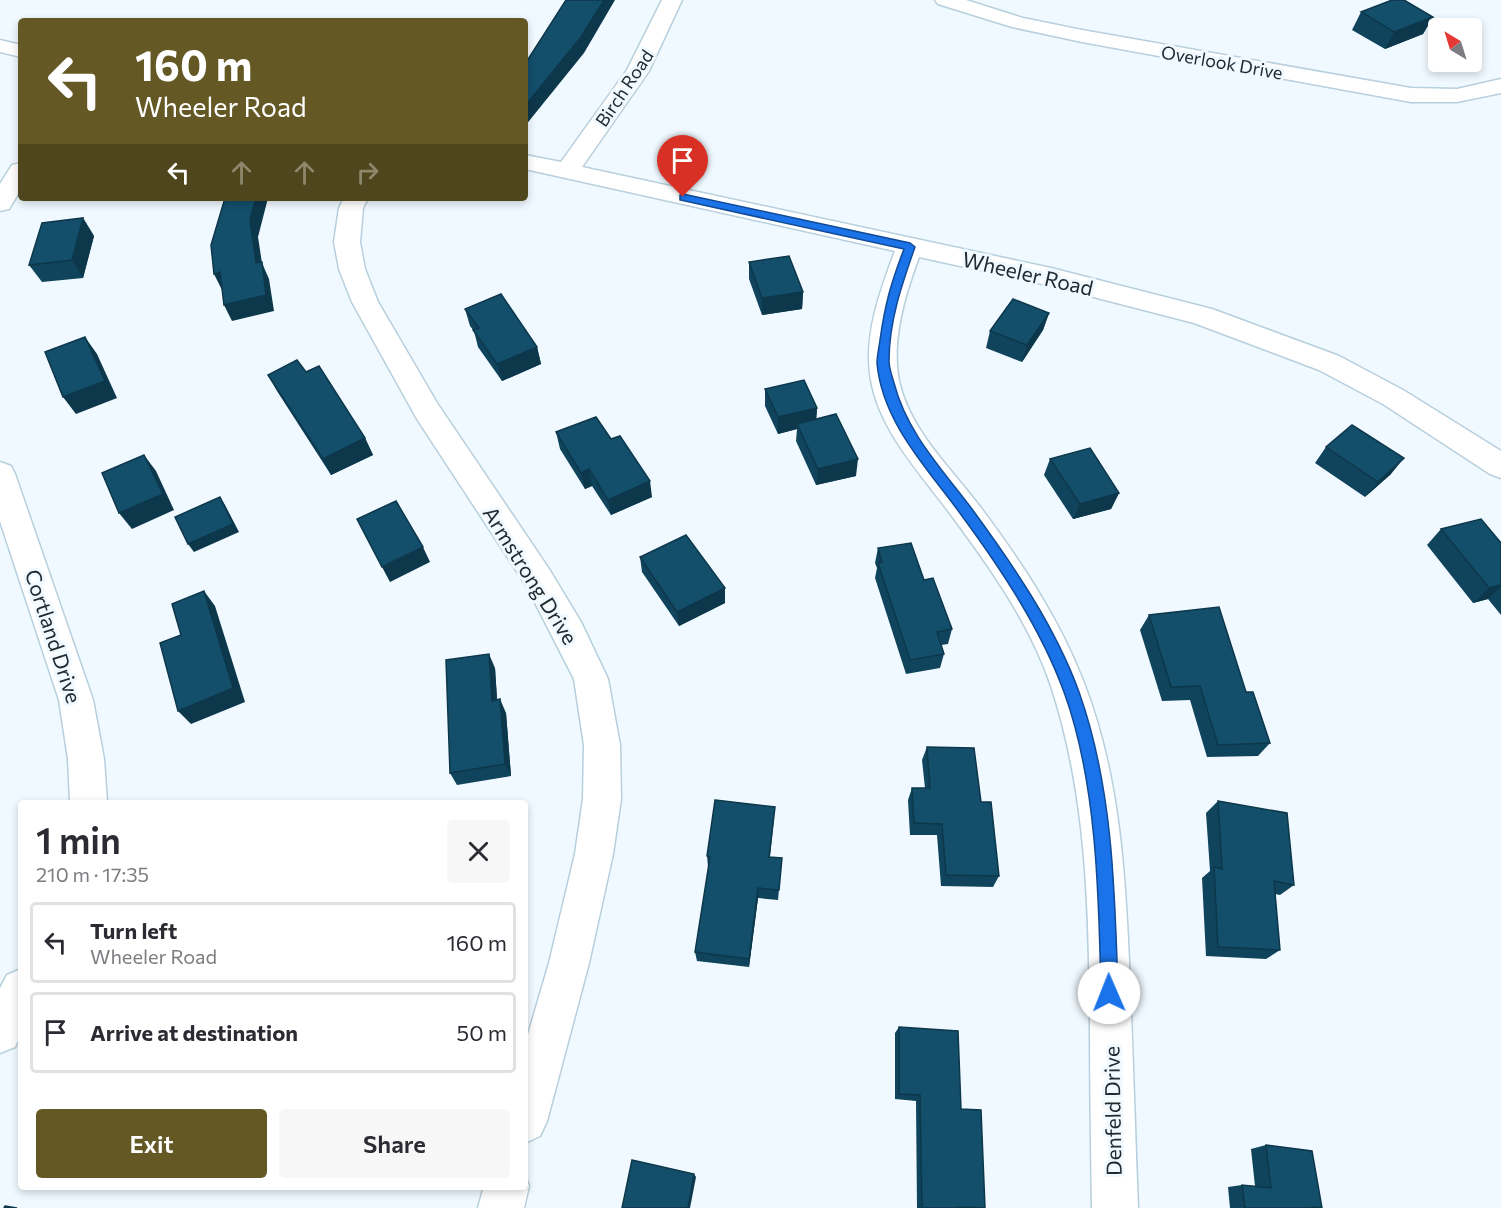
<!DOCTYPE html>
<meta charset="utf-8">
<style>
:root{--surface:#fff;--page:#f7f7f7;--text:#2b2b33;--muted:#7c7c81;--line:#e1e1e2;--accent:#645825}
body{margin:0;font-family:Commissioner,sans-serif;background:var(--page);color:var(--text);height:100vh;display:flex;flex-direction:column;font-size:22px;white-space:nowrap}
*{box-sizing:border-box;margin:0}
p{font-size:20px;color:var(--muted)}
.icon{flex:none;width:33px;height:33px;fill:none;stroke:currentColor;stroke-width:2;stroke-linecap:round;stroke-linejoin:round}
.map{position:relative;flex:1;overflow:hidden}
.details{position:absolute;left:18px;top:800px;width:510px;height:390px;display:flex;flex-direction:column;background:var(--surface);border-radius:6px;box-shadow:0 3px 9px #0003}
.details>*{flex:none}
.banner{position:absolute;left:18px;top:18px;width:510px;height:183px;border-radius:6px;box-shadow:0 3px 9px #0003;background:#645825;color:#fff;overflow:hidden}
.needle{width:39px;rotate:322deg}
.buttons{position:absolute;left:1428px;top:18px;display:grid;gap:12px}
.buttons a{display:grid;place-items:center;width:54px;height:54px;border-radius:6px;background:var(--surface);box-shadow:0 3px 9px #0003;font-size:30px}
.pin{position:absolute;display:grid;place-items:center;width:51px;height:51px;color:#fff;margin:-62px -26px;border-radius:50% 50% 50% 0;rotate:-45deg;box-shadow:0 0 6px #0007}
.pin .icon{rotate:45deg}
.me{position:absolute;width:66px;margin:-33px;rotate:359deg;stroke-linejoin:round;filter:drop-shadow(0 0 4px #0008)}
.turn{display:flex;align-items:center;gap:21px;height:126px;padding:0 18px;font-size:27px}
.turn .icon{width:78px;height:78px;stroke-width:2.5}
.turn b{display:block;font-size:42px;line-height:51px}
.lanes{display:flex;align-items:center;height:57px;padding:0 18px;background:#0003;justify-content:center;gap:30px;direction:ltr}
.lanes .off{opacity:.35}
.round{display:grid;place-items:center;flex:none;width:63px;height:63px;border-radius:6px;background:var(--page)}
.headline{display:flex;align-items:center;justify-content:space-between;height:102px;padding:0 18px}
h1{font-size:36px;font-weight:600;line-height:45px}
.button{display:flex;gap:12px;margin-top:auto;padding:12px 18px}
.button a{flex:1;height:69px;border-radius:6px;background:var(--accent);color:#fff;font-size:24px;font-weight:600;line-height:69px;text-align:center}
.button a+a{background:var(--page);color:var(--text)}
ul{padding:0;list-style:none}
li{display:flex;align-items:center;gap:18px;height:81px;margin:0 12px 9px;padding:0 6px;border:3px solid var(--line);border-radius:6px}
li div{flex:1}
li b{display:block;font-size:22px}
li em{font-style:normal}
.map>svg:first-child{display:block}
</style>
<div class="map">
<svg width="1501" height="1208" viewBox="0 0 1501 1208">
<rect width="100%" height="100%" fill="#f0f9ff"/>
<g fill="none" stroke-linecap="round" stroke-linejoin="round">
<defs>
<g id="minor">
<path d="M 662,0 L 682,0 L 649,71 L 582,167 L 1051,268 L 1212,309 L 1339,356 L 1403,390 L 1501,451 L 1501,478 L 1490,474 L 1383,404 L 1319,370 L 1194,323 L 1051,286 L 919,257 C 905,295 891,340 899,381 C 910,431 952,469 981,508 C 1022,563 1060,620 1084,683 C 1121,778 1126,883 1130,984 C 1133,1059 1135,1133 1138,1208 L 1092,1208 C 1091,1147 1090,1086 1090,1024 C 1089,911 1087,795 1051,686 C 1031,626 992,570 954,519 C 924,477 880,433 871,380 C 863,337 880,291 895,251 L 525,169 L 525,155 L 561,162 L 627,70 Z"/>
<path d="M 935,0 L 966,0 L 1023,18 L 1082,30 L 1411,88 L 1457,89 L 1501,79 L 1501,93 L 1457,102 L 1411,102 L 1082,42 L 1012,27 L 938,4 Z"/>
<path d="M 0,40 L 21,45 L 21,57 L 0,52 Z"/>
<path d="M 21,163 L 21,189 L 9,209 L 0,211 L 0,184 L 12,165 Z"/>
<path d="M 344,198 L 368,198 L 363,208 L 360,242 L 365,269 L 378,302 L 437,403 L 549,569 L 581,622 L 608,679 L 620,745 L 621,799 L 613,854 L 589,963 L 547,1121 L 540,1136 L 525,1143 L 525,1045 L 549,963 L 575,854 L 583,799 L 584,745 L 574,679 L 527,587 L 417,419 L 352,302 L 339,269 L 334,242 L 339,208 Z"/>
<path d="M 0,462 L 11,466 L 15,474 L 93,700 L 104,759 L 107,802 L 70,802 L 68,759 L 59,700 L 0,521 Z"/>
<path d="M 21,969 L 21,1034 L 15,1047 L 0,1053 L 0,988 L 7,975 Z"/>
<path d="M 525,1175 L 529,1186 L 524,1208 L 478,1208 L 484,1186 L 525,1186 Z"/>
</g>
</defs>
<use href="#minor" stroke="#b8cfdd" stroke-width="3"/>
<use href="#minor" fill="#fff" fill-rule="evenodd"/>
</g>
<g fill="#10445c">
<path d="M 1361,12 L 1433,17 L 1423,34 L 1385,49 L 1352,30 Z"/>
<path d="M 83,218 L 94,236 L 83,278 L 42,282 L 29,265 Z"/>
<path d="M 749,262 L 803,292 L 802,309 L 762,315 L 749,279 Z"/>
<path d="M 465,309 L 537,347 L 541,364 L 502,381 L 478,347 L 474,331 L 470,326 Z"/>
<path d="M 1049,313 L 1043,330 L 1022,362 L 986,348 L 990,331 Z"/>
<path d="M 268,375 L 365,438 L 373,455 L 331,475 L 277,391 Z"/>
<path d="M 765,389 L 817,408 L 816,419 L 856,476 L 816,485 L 796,441 L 797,429 L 778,434 L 765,406 Z"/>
<path d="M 556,432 L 611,439 L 652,497 L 611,515 L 592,486 L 585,489 L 560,449 Z"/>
<path d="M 1326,447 L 1391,474 L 1365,497 L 1315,463 Z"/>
<path d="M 1050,459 L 1119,493 L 1111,509 L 1073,519 L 1044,475 Z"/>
<path d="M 1441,529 L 1501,543 L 1501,615 L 1488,599 L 1473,603 L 1427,545 Z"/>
<path d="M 878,548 L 924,580 L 952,629 L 948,644 L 941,645 L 944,654 L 940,668 L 906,674 L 875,578 L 877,568 L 875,563 Z"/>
<path d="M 640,557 L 725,603 L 679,626 L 642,572 Z"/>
<path d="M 1149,615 L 1246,692 L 1270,743 L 1258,756 L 1207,757 L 1190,700 L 1162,701 L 1140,630 Z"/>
<path d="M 495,668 L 497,700 L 506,713 L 511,776 L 457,785 L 450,773 Z"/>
<path d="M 927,747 L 981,802 L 999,876 L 993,887 L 941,886 L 937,835 L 910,835 L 908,800 L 912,788 L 925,788 L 922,760 Z"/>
<path d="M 1218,801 L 1294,885 L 1280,895 L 1275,894 L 1280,950 L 1266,959 L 1206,956 L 1202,878 L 1210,871 L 1206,813 Z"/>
<path d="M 774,819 L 770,857 L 782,858 L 778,900 L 758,898 L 749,967 L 697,961 L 695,952 L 709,867 L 708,867 L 707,856 Z"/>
<path d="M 899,1027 L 961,1109 L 985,1208 L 917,1208 L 916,1101 L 895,1099 L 895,1033 Z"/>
<path d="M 1266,1145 L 1322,1208 L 1230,1208 L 1228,1187 L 1242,1185 L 1255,1186 L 1251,1149 Z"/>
</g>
<g fill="#0d374b">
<path d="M 604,0 L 615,0 L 584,53 L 525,126 L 525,106 Z"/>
<path d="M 1433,17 L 1423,34 L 1385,49 L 1394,32 Z"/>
<path d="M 256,198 L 268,198 L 258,237 L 262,263 L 269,279 L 274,311 L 232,321 L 224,305 L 256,263 L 250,220 Z"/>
<path d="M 83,218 L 94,236 L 83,278 L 72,260 Z"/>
<path d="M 220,272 L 222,290 L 214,274 Z"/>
<path d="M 803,292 L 802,309 L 762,315 L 762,298 Z"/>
<path d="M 1049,313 L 1043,330 L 1022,362 L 1027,345 Z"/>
<path d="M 85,337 L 97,354 L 117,398 L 76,414 L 63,397 Z"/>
<path d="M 537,347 L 541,364 L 502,381 L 497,364 Z"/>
<path d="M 817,408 L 816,425 L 797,424 L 797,429 L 778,434 L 778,417 Z"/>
<path d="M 365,438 L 373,455 L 331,475 L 323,459 Z"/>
<path d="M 144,455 L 156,471 L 174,510 L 132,529 L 119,513 Z"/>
<path d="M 1404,458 L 1391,474 L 1365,497 L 1378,482 Z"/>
<path d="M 858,459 L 856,476 L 816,485 L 818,469 Z"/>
<path d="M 589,469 L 592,486 L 585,489 L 581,473 Z"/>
<path d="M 650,481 L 652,497 L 611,515 L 608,500 Z"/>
<path d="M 1119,493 L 1111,509 L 1073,519 L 1080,504 Z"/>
<path d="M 220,497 L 225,505 L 239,532 L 194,552 L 188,544 Z"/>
<path d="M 423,547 L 430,562 L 390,582 L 382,567 Z"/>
<path d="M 1501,585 L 1501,587 L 1488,599 L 1473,603 L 1489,588 Z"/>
<path d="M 725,588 L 725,603 L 679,626 L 677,612 Z"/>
<path d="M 204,591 L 215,606 L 245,702 L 191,724 L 178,711 Z"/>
<path d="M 489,654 L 495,668 L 498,714 L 492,701 Z"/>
<path d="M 500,699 L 506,713 L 511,776 L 505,764 Z"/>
<path d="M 758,888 L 758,898 L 749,967 L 749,959 Z"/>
<path d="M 694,1174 L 696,1177 L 690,1208 L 688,1208 Z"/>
</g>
<g fill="#134f6b" stroke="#0d374b" stroke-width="1.5">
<path d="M 566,0 L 604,0 L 581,37 L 525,106 L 525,64 Z"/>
<path d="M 1392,0 L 1404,0 L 1433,17 L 1394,32 L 1361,12 Z"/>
<path d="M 225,198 L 256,198 L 250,220 L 256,263 L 262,262 L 266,295 L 224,305 L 220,272 L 214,274 L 211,245 Z"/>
<path d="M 83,218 L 72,260 L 29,265 L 42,223 Z"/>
<path d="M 789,256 L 803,292 L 762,298 L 749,262 Z"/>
<path d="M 501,294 L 537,347 L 497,364 L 473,330 L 479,328 L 465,309 Z"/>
<path d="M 1013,299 L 1049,313 L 1027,345 L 990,331 Z"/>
<path d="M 85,337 L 105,381 L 63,397 L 45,352 Z"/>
<path d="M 297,360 L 306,372 L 319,366 L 365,438 L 323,459 L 268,375 Z"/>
<path d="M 804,380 L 817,408 L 778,417 L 765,389 Z"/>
<path d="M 836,414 L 858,459 L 818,469 L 797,424 Z"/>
<path d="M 596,417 L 611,439 L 620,436 L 650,481 L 608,500 L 589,469 L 581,473 L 556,432 Z"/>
<path d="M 1352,425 L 1404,458 L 1378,482 L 1326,447 Z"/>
<path d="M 1090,448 L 1119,493 L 1080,504 L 1050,459 Z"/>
<path d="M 144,455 L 163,494 L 119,513 L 102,473 Z"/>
<path d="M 220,497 L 233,524 L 188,544 L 175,517 Z"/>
<path d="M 396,501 L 423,547 L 382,567 L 357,519 Z"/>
<path d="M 1481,519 L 1501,543 L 1501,585 L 1489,588 L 1441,529 Z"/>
<path d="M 686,535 L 725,588 L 677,612 L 640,557 Z"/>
<path d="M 911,543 L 924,580 L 933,578 L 952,629 L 937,632 L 944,654 L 910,660 L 878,563 L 882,562 L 878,548 Z"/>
<path d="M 204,591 L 233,688 L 178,711 L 160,643 L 181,635 L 172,604 Z"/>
<path d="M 1219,607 L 1246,692 L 1253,692 L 1270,743 L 1218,745 L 1200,686 L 1171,687 L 1149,615 Z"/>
<path d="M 489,654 L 492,701 L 500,699 L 505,764 L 450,773 L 446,660 Z"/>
<path d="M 927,747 L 974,748 L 981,802 L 991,802 L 999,876 L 946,875 L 942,824 L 914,823 L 912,788 L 930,788 Z"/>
<path d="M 715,800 L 775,807 L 769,857 L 782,858 L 779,890 L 758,888 L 749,959 L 695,952 L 710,857 L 707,856 Z"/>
<path d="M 1218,801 L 1287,813 L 1294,885 L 1274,881 L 1280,950 L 1218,947 L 1214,867 L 1222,869 Z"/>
<path d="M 899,1027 L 958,1031 L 961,1109 L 981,1110 L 985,1208 L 959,1207 L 959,1208 L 922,1208 L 920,1095 L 899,1094 Z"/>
<path d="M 1266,1145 L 1312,1151 L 1322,1208 L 1312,1207 L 1312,1208 L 1245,1208 L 1242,1185 L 1271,1188 Z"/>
<path d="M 632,1160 L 694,1174 L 688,1208 L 622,1208 Z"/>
<path d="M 5,1206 L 17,1208 L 4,1208 Z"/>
</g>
<path fill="#1a73e8" stroke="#114b97" stroke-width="1.5" d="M 683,194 L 910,243 L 915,247 C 902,284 889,321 889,361 C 889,368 892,376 894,383 C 907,433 941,468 972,509 C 1013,565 1055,626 1079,692 C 1113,787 1115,893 1118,993 L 1115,999 L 1109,1001 L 1103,999 L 1101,993 C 1099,897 1097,782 1064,692 C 1041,629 1001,569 962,516 C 929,470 882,423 877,363 C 877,356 879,348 880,340 C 885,304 891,283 904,249 L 680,200 L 680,195 Z"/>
<g text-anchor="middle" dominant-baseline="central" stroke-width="6" stroke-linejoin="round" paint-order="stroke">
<g font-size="18" fill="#212a2f" stroke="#f0f9ff">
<text transform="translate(1222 62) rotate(10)">Overlook Drive</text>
<text transform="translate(624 88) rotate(-56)">Birch Road</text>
</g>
<g font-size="21" fill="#212a2f" stroke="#f0f9ff">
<text transform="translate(1028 273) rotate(13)">Wheeler Road</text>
<text transform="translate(531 575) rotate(58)">Armstrong Drive</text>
<text transform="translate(54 636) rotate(72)">Cortland Drive</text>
<text transform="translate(1112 1111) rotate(-91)">Denfeld Drive</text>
</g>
</g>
</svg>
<div class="buttons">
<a><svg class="needle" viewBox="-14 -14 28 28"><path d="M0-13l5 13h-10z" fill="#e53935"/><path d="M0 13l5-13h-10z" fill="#7c7c81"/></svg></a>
</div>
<div class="pin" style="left:683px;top:197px;background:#d93025"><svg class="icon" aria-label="arrive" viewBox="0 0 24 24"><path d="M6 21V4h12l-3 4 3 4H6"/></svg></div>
<svg class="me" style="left:1109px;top:993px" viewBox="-20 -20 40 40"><circle r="19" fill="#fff"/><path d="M0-13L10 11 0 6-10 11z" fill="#1a73e8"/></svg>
<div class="banner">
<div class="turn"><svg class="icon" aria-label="left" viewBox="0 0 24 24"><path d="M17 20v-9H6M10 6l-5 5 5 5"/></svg><div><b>160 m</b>Wheeler Road</div></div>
<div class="lanes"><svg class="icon" aria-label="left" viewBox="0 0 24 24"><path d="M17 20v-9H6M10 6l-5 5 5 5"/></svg><svg class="icon off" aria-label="ahead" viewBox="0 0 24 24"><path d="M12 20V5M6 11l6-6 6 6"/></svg><svg class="icon off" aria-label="ahead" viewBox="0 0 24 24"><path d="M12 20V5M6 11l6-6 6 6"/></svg><svg class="icon off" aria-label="right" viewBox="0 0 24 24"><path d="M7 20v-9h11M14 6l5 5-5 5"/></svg></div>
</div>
<section class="details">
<div class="headline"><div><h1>1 min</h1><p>210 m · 17:35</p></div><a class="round"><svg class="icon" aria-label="close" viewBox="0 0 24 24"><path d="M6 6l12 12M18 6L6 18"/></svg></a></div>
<ul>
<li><svg class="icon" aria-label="left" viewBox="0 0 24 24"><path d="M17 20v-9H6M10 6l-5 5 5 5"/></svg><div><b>Turn left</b><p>Wheeler Road</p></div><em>160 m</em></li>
<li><svg class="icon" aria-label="arrive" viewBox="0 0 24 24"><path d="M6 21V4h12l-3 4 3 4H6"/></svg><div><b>Arrive at destination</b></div><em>50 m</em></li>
</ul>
<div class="button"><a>Exit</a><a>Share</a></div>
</section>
</div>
